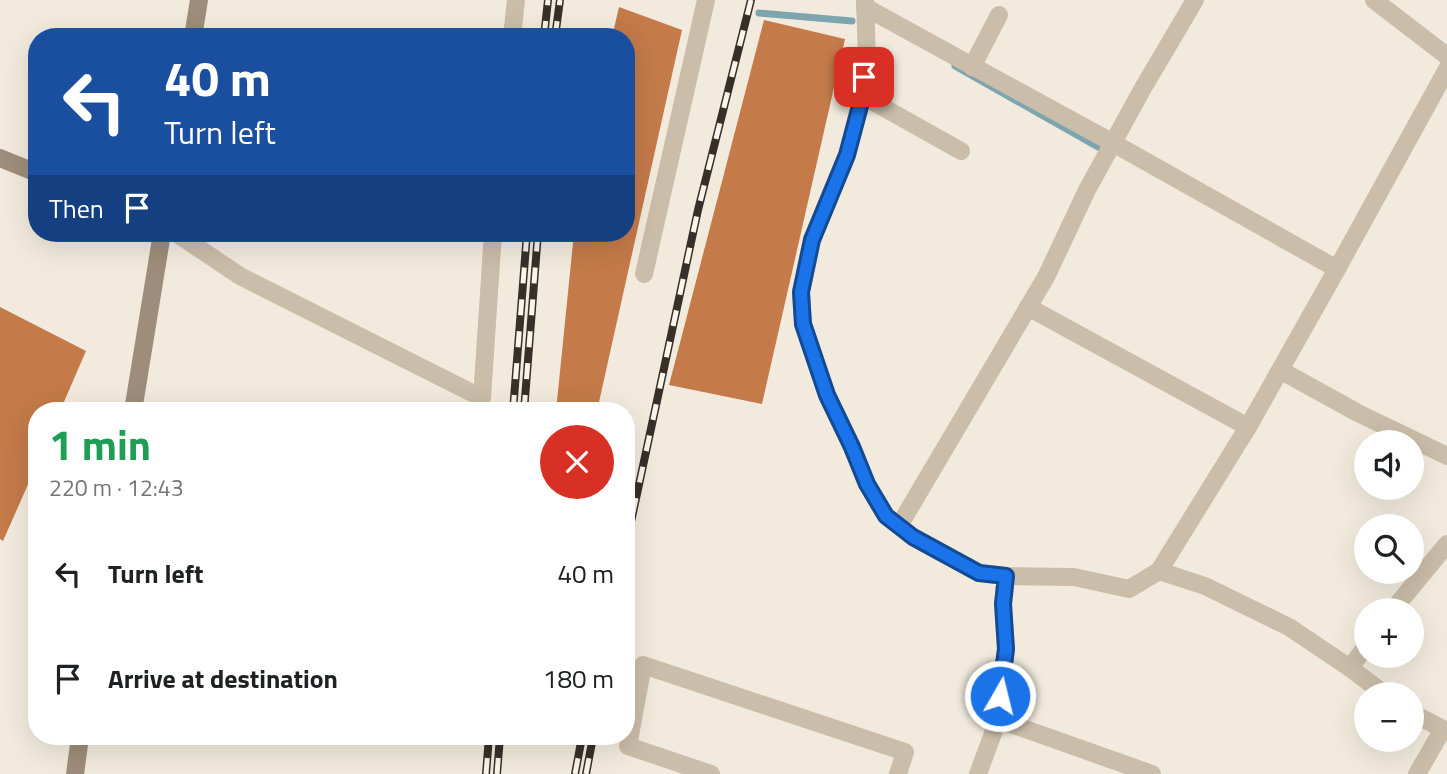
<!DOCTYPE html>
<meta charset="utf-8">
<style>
:root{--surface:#fff;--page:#f2f2f2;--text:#202124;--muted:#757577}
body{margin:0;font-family:"Titillium Web",sans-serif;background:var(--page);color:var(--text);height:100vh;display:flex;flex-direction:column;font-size:26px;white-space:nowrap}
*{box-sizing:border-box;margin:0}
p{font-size:23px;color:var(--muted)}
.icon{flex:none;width:38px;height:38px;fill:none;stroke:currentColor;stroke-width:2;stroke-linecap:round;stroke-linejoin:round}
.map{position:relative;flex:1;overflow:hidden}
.details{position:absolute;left:28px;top:402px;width:607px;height:343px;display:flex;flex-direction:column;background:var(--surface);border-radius:28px;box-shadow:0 7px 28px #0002}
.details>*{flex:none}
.banner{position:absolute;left:28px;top:28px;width:607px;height:214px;border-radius:28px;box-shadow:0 7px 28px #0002;background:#1a4fa0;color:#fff;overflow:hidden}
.fabs{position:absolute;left:1354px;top:430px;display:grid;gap:14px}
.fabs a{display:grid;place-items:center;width:70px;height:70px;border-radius:50%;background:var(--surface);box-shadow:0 7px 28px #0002;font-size:35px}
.pin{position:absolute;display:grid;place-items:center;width:60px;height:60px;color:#fff;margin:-30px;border-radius:14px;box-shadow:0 4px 10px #0006}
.me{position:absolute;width:77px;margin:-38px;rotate:8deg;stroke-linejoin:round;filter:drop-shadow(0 0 5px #0008)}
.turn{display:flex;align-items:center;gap:24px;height:147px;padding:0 21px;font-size:32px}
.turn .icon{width:91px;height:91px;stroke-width:2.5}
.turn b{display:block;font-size:49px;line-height:60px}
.then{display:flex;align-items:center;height:66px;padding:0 21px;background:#0003;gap:14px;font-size:26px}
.round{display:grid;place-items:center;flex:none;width:74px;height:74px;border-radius:37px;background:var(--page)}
.summary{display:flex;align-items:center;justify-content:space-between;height:119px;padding:0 21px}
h1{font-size:42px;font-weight:700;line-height:52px;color:#1e9e55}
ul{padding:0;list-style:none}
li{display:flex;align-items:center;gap:21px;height:105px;padding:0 21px}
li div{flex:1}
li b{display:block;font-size:26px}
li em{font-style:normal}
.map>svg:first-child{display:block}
</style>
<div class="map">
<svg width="1447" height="774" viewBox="0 0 1447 774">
<rect width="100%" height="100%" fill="#f2ebdd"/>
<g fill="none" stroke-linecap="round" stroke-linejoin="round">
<g stroke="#7ca5af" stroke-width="7">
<path d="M 759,13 L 852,21"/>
<path d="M 955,66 L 1098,147"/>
</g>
</g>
<g fill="#c47a49">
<path d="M 619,7 L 682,30 L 597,411 L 556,411 L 574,233 L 626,233 L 626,37 L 612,37 Z"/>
<path d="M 764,20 L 845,39 L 762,404 L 669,385 Z"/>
<path d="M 0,307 L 86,351 L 60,411 L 37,411 L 37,464 L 3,541 L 0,539 Z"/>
</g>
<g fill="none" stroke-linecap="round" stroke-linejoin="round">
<g stroke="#cabda9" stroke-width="18">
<path d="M 865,0 L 867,59 L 860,105 L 847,155 L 812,239 L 801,292 L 803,324 L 827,395 L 852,447 L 867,484 L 886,516 L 913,537 L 979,573 L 1006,576 L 1074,577 L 1129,589 L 1159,571 L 1205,586 L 1289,627 L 1350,668 L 1386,695"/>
<path d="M 1374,0 L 1447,56"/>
<path d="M 865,7 L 1113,143 L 1337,269"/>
<path d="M 512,37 L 516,0"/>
<path d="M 972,67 L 999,15"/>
<path d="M 861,95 L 961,151"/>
<path d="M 176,233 L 240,276 L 482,398 L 493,233"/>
<path d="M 644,274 L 706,0"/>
<path d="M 1028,307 L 1248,427"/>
<path d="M 1280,370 L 1358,413 L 1447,456"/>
<path d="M 899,526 L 1046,277 L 1087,190 L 1143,88 L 1195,0"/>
<path d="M 1159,571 L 1248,427 L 1337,269 L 1447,69"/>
<path d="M 1392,611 L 1447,544"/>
<path d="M 1350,668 L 1367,645"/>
<path d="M 1412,713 L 1447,731"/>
<path d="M 997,719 L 1152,774"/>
<path d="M 711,774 L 628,746 L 643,665 L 905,752 L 898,774"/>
<path d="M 978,774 L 995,728 L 997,719 L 1006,649 L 1003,604 L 1006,576"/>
<path d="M 1417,774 L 1443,729"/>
</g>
<g stroke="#9e8d7a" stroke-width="18">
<path d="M 193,37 L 199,0"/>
<path d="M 0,158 L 37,173"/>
<path d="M 133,411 L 162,233"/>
<path d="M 75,774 L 80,737"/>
</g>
<defs>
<g id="rail">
<path d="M 544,37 L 548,0"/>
<path d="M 555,37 L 560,0"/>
<path d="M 513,411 L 527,233"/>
<path d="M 524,411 L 538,233"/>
<path d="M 626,545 L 698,210 L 751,0"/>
<path d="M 486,774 L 489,737"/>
<path d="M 497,774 L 500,737"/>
<path d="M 575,774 L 582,737"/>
<path d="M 586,774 L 593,737"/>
</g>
</defs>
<use href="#rail" stroke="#373029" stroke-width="8"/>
<use href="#rail" stroke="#faf5ea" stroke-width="5" stroke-dasharray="16" stroke-linecap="butt"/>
</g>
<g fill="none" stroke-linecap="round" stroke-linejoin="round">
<defs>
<path id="route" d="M 864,77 L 860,106 L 847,155 L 812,240 L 801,292 L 803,324 L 827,395 L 852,447 L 867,484 L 886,516 L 913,537 L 979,573 L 1006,576 L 1003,604 L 1006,649 L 1000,696"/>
</defs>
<use href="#route" stroke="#114b97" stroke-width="18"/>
<use href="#route" stroke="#1a73e8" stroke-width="12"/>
</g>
</svg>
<div class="fabs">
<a><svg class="icon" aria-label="sound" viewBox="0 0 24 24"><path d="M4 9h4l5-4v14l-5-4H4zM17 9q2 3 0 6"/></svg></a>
<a><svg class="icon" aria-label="search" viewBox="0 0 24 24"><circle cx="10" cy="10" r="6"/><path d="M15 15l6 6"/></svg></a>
<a>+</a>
<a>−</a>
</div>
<div class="pin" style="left:864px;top:77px;background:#d93025"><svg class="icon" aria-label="arrive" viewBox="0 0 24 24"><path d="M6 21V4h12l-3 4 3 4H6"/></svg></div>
<svg class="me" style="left:1000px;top:696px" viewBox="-20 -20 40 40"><circle r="17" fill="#1a73e8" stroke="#fff" stroke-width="3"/><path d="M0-11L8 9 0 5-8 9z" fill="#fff"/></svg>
<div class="banner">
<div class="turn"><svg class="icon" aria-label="left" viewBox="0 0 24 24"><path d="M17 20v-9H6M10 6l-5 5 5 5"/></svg><div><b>40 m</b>Turn left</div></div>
<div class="then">Then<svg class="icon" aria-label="arrive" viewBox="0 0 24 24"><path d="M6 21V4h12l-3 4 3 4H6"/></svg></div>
</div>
<section class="details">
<div class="summary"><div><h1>1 min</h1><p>220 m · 12:43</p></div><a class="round" style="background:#d93025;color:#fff"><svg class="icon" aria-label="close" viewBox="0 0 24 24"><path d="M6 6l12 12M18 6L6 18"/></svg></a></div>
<ul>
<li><svg class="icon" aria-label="left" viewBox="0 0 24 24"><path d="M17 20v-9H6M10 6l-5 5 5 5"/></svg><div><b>Turn left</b></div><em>40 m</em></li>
<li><svg class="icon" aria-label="arrive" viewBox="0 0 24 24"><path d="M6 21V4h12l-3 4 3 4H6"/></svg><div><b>Arrive at destination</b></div><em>180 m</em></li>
</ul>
</section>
</div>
